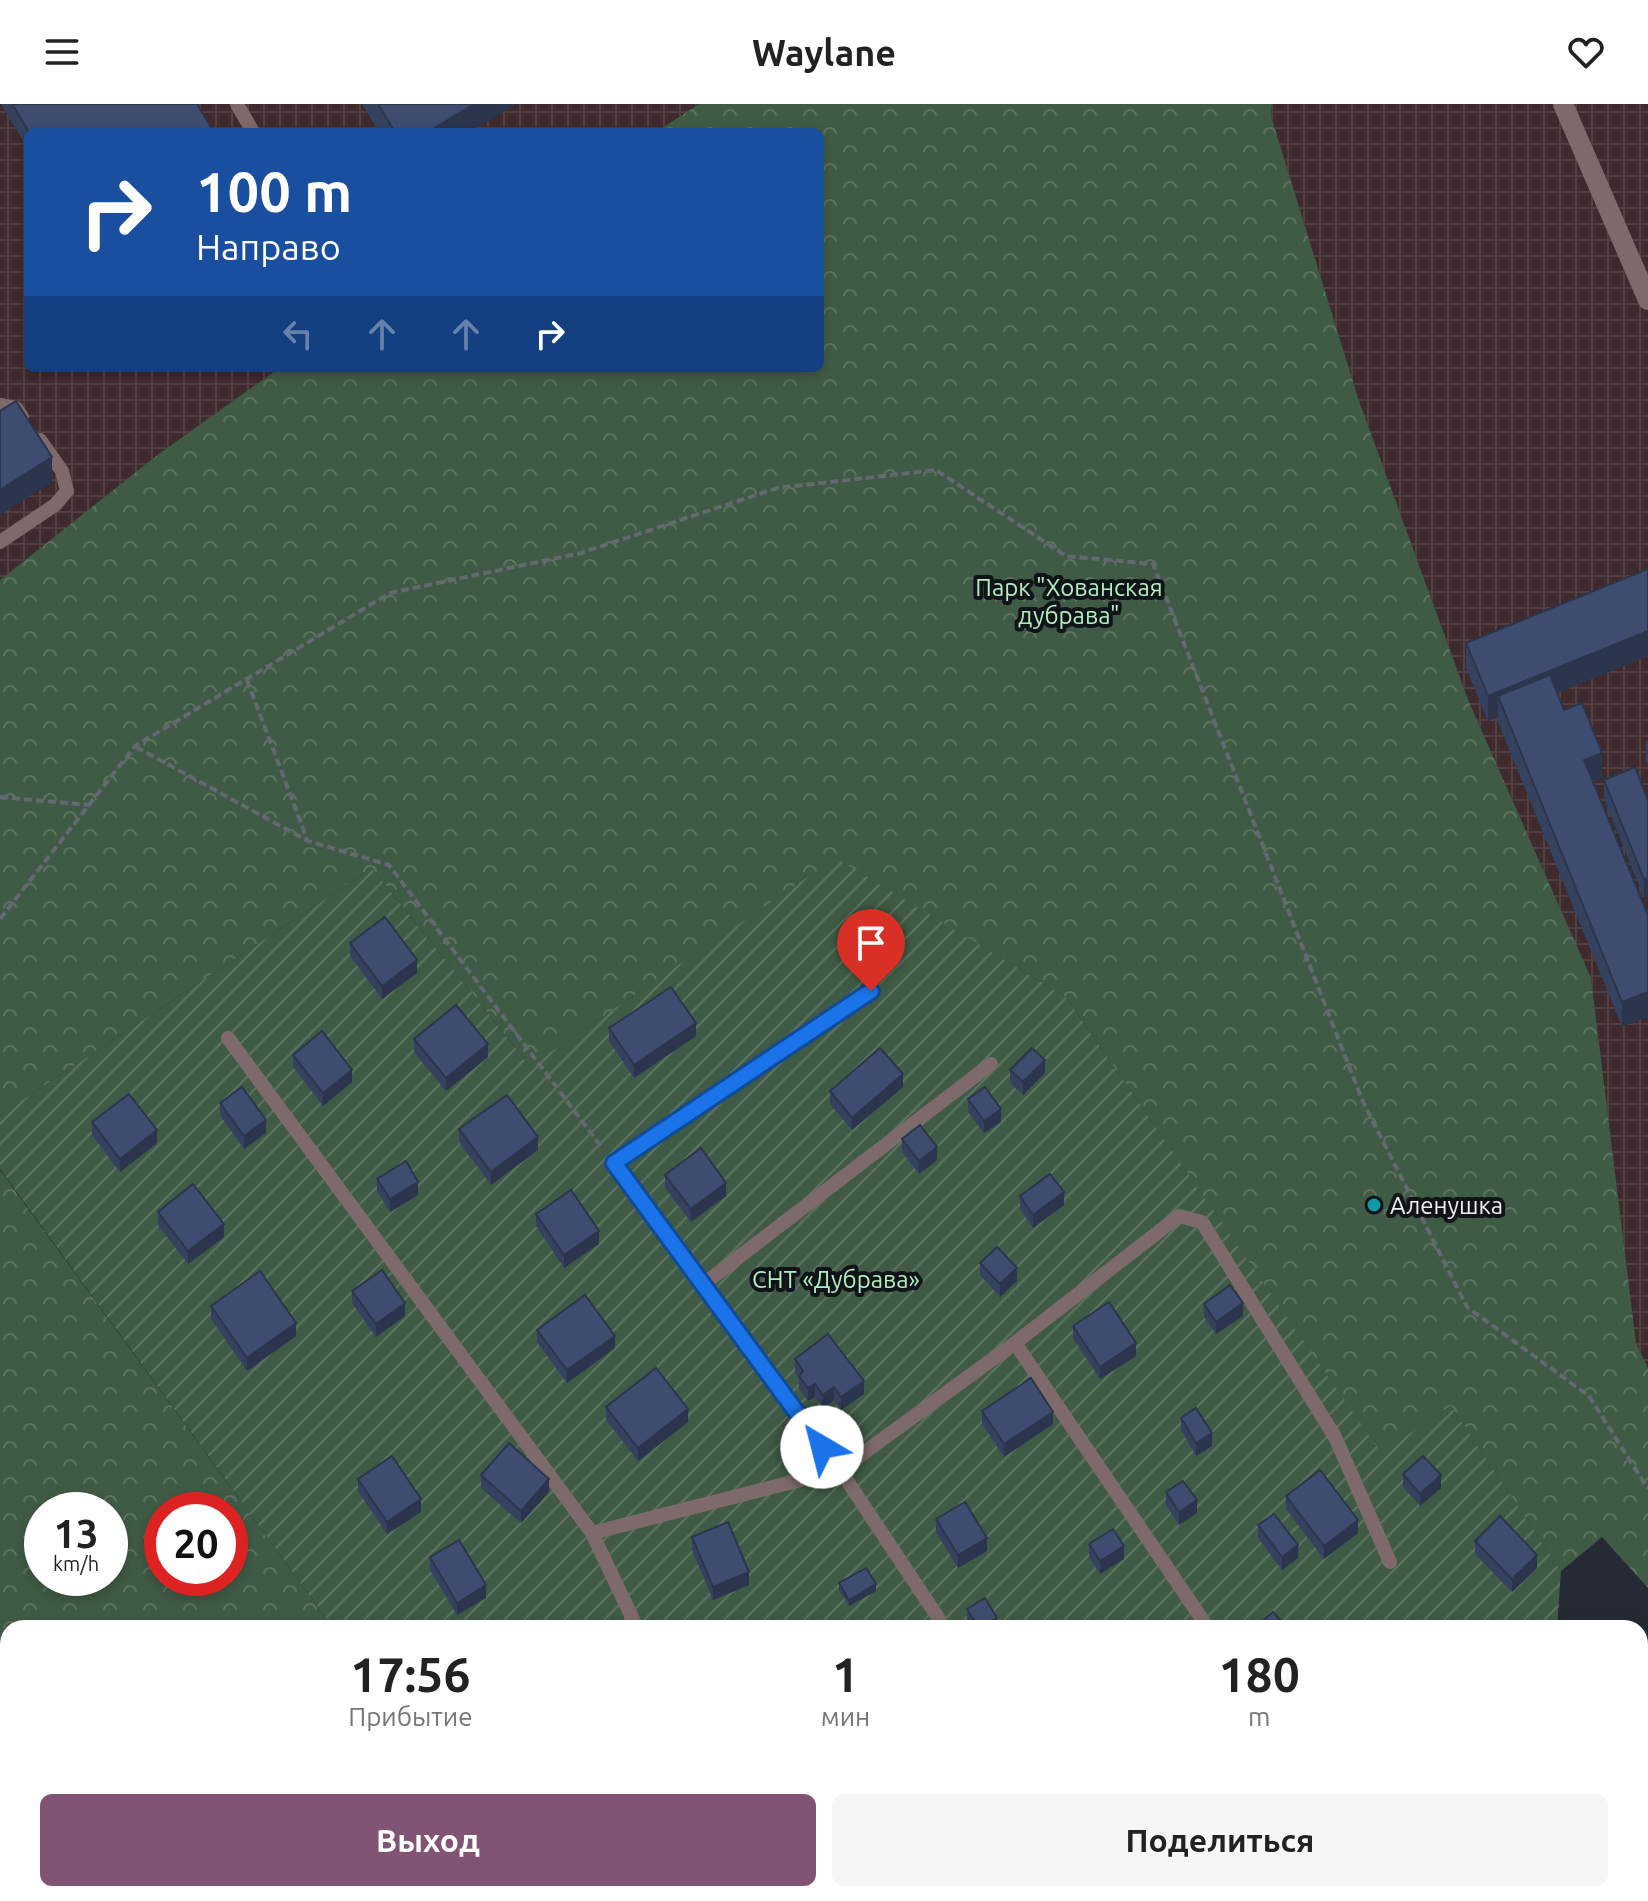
<!DOCTYPE html>
<html lang="ru">
<meta charset="utf-8">
<style>
:root{--surface:#fff;--page:#f6f6f6;--text:#222;--muted:#767676;--accent:#805472}
body{margin:0;font-family:Ubuntu,sans-serif;background:var(--page);color:var(--text);height:100vh;display:flex;flex-direction:column;font-size:30px;white-space:nowrap}
*{box-sizing:border-box;margin:0}
p{font-size:26px;color:var(--muted)}
.icon{flex:none;width:44px;height:44px;fill:none;stroke:currentColor;stroke-width:2;stroke-linecap:round;stroke-linejoin:round}
.map{position:relative;flex:1;overflow:hidden}
.panel{position:absolute;left:0px;top:1516px;width:1648px;height:282px;display:flex;flex-direction:column;background:var(--surface);border-radius:24px 24px 0 0;box-shadow:0 4px 12px #0003}
.panel>*{flex:none}
.guide{position:absolute;left:24px;top:24px;width:800px;height:244px;border-radius:12px;box-shadow:0 4px 12px #0003;background:#1a4fa0;color:#fff;overflow:hidden}
.speed{position:absolute;left:24px;top:1388px;display:flex;gap:16px;font-size:40px;font-weight:700;text-align:center}
.speed>*{display:grid;place-content:center;width:104px;height:104px;border-radius:50%;background:var(--surface);box-shadow:0 4px 12px #0003;line-height:1}
.speed small{font-size:20px;font-weight:400}
.speed .limit{border:12px solid #d22;background:#fff;color:#111}
.pin{position:absolute;display:grid;place-items:center;width:68px;height:68px;color:#fff;margin:-82px -34px;border-radius:50% 50% 50% 0;rotate:-45deg;box-shadow:0 0 8px #0007}
.pin .icon{rotate:45deg}
.me{position:absolute;width:88px;margin:-44px;rotate:323deg;stroke-linejoin:round;filter:drop-shadow(0 0 6px #0008)}
.turn{display:flex;align-items:center;gap:28px;height:168px;padding:0 40px;font-size:36px}
.turn .icon{width:104px;height:104px;stroke-width:2.5}
.turn b{display:block;font-size:56px;line-height:68px}
.lanes{display:flex;align-items:center;height:76px;padding:0 40px;background:#0003;justify-content:center;gap:40px;direction:ltr}
.lanes .off{opacity:.35}
.eta{display:flex;justify-content:space-evenly;align-items:center;height:136px;text-align:center}
.eta b{font-size:48px;font-weight:700;line-height:56px}
.button{display:flex;gap:16px;margin-top:auto;padding:16px 40px}
.button a{flex:1;height:92px;border-radius:12px;background:var(--accent);color:#fff;font-size:32px;font-weight:700;line-height:92px;text-align:center}
.button a+a{background:var(--page);color:var(--text)}
header{display:flex;justify-content:space-between;align-items:center;height:104px;padding:0 40px;background:var(--surface);font-size:36px;font-weight:700}
.map>svg:first-child{display:block}
</style>
<header><svg class="icon" aria-label="menu" viewBox="0 0 24 24"><path d="M4 6h16M4 12h16M4 18h16"/></svg>Waylane<svg class="icon" aria-label="heart" viewBox="0 0 24 24"><path d="M12 20l-8-8c-3-5 5-10 8-4 3-6 11-1 8 4z"/></svg></header>
<div class="map">
<svg width="1648" height="1797" viewBox="0 0 1648 1797">
<defs>
<pattern id="industrial-grid" width="8" height="8" patternUnits="userSpaceOnUse" patternTransform="scale(2)"><rect width="8" height="8" fill="#3f2b2d"/><path d="M0 4h8M4 0v8" fill="none" stroke="#524042"/></pattern>
<pattern id="park-crowns" width="20" height="18" patternUnits="userSpaceOnUse" patternTransform="scale(2)"><rect width="20" height="18" fill="#405b45"/><path d="M2 6a3 3 0 1 1 6 0M12 15a3 3 0 1 1 6 0" fill="none" stroke="#5c7360"/></pattern>
<pattern id="garden-furrows" width="10" height="10" patternUnits="userSpaceOnUse" patternTransform="scale(2)"><rect width="10" height="10" fill="#405b45"/><path d="M-1 1l2-2M0 10L10 0M9 11l2-2" fill="none" stroke="#5c7360"/></pattern>
</defs>
<rect width="100%" height="100%" fill="#252a34"/>
<g fill="url(#industrial-grid)">
<path d="M 0,0 L 699,0 L 656,28 L 28,28 L 28,264 L 279,264 L 156,352 L 0,476 Z"/>
<path d="M 1272,0 L 1648,0 L 1648,1264 L 1636,1239 L 1591,874 L 1469,598 L 1358,294 L 1271,12 Z"/>
</g>
<g fill="url(#park-crowns)" fill-rule="evenodd">
<path d="M 699,0 L 1272,0 L 1271,12 L 1358,294 L 1469,598 L 1591,874 L 1636,1239 L 1648,1264 L 1648,1484 L 1602,1433 L 1561,1467 L 1451,1302 L 1381,1350 L 1066,893 L 836,755 L 530,962 L 372,764 L 0,1011 L 0,476 L 156,352 L 279,264 L 820,264 L 820,28 L 656,28 Z"/>
<path d="M 0,1066 L 333,1524 L 8,1524 L 8,1790 L 526,1790 L 531,1797 L 0,1797 ZM 42,1406 L 110,1406 L 110,1474 L 42,1474 ZM 162,1406 L 230,1406 L 230,1474 L 162,1474 Z"/>
</g>
<g fill="url(#garden-furrows)">
<path d="M 836,754 L 1066,893 L 1381,1349 L 1451,1302 L 1561,1467 L 1557,1524 L 333,1524 L 0,1065 L 0,1011 L 372,764 L 530,962 Z"/>
<path d="M 1640,1730 L 1648,1749 L 1648,1797 L 531,1797 L 526,1790 L 1640,1790 Z"/>
</g>
<g fill="none" stroke-linecap="round" stroke-linejoin="round">
<g stroke="#646871" stroke-width="4" stroke-dasharray="8 4" stroke-linecap="butt">
<path d="M 247,576 L 307,735"/>
<path d="M 136,643 L 308,737 L 389,761 L 603,1045"/>
<path d="M 0,693 L 89,701"/>
<path d="M 0,815 L 135,642 L 390,489 L 581,449 L 777,384 L 936,366 L 1066,452 L 1153,460 L 1363,998 L 1467,1203 L 1589,1292 L 1648,1385"/>
</g>
<g stroke="#7f6a6b" stroke-width="14">
<path d="M 237,0 L 253,28"/>
<path d="M 0,301 L 16,304 L 22,313"/>
<path d="M 0,438 L 55,401 L 67,387 L 62,367 L 40,336"/>
<path d="M 871,887 L 614,1059 L 840,1366 L 945,1524"/>
<path d="M 228,934 L 592,1429 L 840,1366 L 1015,1239 L 1179,1112 L 1202,1118 L 1335,1333 L 1390,1458"/>
<path d="M 701,1182 L 991,960"/>
<path d="M 1015,1239 L 1208,1524"/>
<path d="M 592,1429 L 637,1524"/>
<path d="M 753,1790 L 756,1797"/>
<path d="M 1097,1790 L 1100,1797"/>
<path d="M 1366,1790 L 1370,1797"/>
</g>
<path stroke="#7f6a6b" stroke-width="20" d="M 1563,0 L 1648,196"/>
</g>
<g fill="#35425f">
<path d="M 1,0 L 197,0 L 214,28 L 28,28 L 28,45 Z"/>
<path d="M 362,0 L 516,0 L 470,28 L 379,28 Z"/>
<path d="M 1648,465 L 1648,552 L 1557,589 L 1564,606 L 1602,674 L 1593,677 L 1648,811 L 1622,923 L 1498,618 L 1498,613 L 1488,617 L 1466,564 L 1466,539 Z"/>
<path d="M 1648,636 L 1648,660 L 1646,656 L 1646,637 Z"/>
<path d="M 1604,676 L 1648,696 L 1644,794 L 1604,695 Z"/>
<path d="M 350,839 L 417,869 L 382,895 L 350,852 Z"/>
<path d="M 609,924 L 696,932 L 634,974 L 609,937 Z"/>
<path d="M 414,935 L 488,953 L 446,987 L 414,948 Z"/>
<path d="M 293,951 L 352,978 L 323,1002 L 293,963 Z"/>
<path d="M 1010,966 L 1045,969 L 1023,991 L 1010,979 Z"/>
<path d="M 903,983 L 852,1026 L 830,1000 L 830,987 Z"/>
<path d="M 968,995 L 1001,1018 L 984,1029 L 968,1008 Z"/>
<path d="M 220,999 L 266,1029 L 244,1045 L 220,1011 Z"/>
<path d="M 92,1018 L 157,1039 L 120,1068 L 92,1031 Z"/>
<path d="M 459,1025 L 538,1046 L 491,1081 L 459,1038 Z"/>
<path d="M 902,1035 L 937,1056 L 919,1070 L 902,1048 Z"/>
<path d="M 665,1071 L 726,1092 L 691,1118 L 665,1084 Z"/>
<path d="M 377,1075 L 418,1091 L 390,1108 L 377,1087 Z"/>
<path d="M 1020,1092 L 1064,1101 L 1033,1124 L 1020,1105 Z"/>
<path d="M 158,1108 L 224,1133 L 188,1160 L 158,1121 Z"/>
<path d="M 536,1110 L 599,1140 L 564,1164 L 536,1122 Z"/>
<path d="M 980,1159 L 1017,1177 L 1000,1193 L 980,1171 Z"/>
<path d="M 352,1187 L 405,1212 L 376,1233 L 352,1199 Z"/>
<path d="M 1204,1200 L 1243,1212 L 1216,1230 L 1204,1213 Z"/>
<path d="M 211,1202 L 296,1232 L 247,1267 L 211,1215 Z"/>
<path d="M 1073,1222 L 1136,1252 L 1100,1275 L 1073,1234 Z"/>
<path d="M 537,1226 L 615,1244 L 567,1279 L 537,1238 Z"/>
<path d="M 795,1255 L 864,1290 L 841,1306 L 834,1296 L 823,1303 L 815,1293 L 808,1297 L 799,1285 L 799,1273 L 795,1268 Z"/>
<path d="M 606,1303 L 688,1318 L 638,1357 L 606,1316 Z"/>
<path d="M 982,1307 L 1053,1320 L 1004,1353 L 982,1320 Z"/>
<path d="M 1181,1314 L 1212,1342 L 1196,1352 L 1181,1326 Z"/>
<path d="M 1403,1370 L 1441,1384 L 1420,1402 L 1403,1383 Z"/>
<path d="M 481,1371 L 549,1388 L 521,1419 L 481,1384 Z"/>
<path d="M 358,1375 L 421,1408 L 387,1430 L 358,1387 Z"/>
<path d="M 1166,1388 L 1197,1409 L 1179,1421 L 1166,1401 Z"/>
<path d="M 1286,1392 L 1358,1429 L 1324,1455 L 1286,1405 Z"/>
<path d="M 936,1415 L 987,1447 L 958,1464 L 936,1428 Z"/>
<path d="M 1258,1421 L 1298,1454 L 1282,1466 L 1258,1434 Z"/>
<path d="M 692,1433 L 749,1481 L 713,1496 L 692,1446 Z"/>
<path d="M 1475,1437 L 1537,1464 L 1512,1488 L 1475,1450 Z"/>
<path d="M 1089,1440 L 1124,1455 L 1100,1470 L 1089,1453 Z"/>
<path d="M 430,1453 L 486,1494 L 457,1511 L 430,1466 Z"/>
<path d="M 839,1479 L 876,1487 L 849,1502 L 839,1486 Z"/>
<path d="M 967,1505 L 997,1524 L 970,1524 L 967,1518 Z"/>
<path d="M 570,1790 L 624,1790 L 624,1797 L 573,1797 Z"/>
<path d="M 856,1790 L 911,1790 L 915,1797 L 856,1797 Z"/>
<path d="M 1265,1790 L 1321,1790 L 1307,1797 L 1268,1797 Z"/>
<path d="M 1390,1790 L 1448,1790 L 1448,1797 L 1394,1797 Z"/>
<path d="M 1595,1790 L 1640,1790 L 1644,1795 L 1638,1797 L 1598,1797 Z"/>
</g>
<g fill="#2b364e">
<path d="M 474,0 L 516,0 L 470,28 L 428,28 Z"/>
<path d="M 52,353 L 52,378 L 0,411 L 0,386 Z"/>
<path d="M 1648,527 L 1648,552 L 1505,610 L 1498,592 L 1498,613 L 1488,617 L 1488,592 Z"/>
<path d="M 1602,649 L 1602,674 L 1584,681 L 1584,656 Z"/>
<path d="M 1648,774 L 1648,793 L 1644,794 L 1644,775 Z"/>
<path d="M 417,856 L 417,869 L 382,895 L 382,882 Z"/>
<path d="M 1648,888 L 1648,913 L 1622,923 L 1622,898 Z"/>
<path d="M 696,919 L 696,932 L 634,974 L 634,961 Z"/>
<path d="M 488,940 L 488,953 L 446,987 L 446,974 Z"/>
<path d="M 1045,956 L 1045,969 L 1023,991 L 1023,978 Z"/>
<path d="M 352,966 L 352,978 L 323,1002 L 323,989 Z"/>
<path d="M 903,970 L 903,983 L 852,1026 L 852,1014 Z"/>
<path d="M 1001,1005 L 1001,1018 L 984,1029 L 984,1017 Z"/>
<path d="M 266,1016 L 266,1029 L 244,1045 L 244,1032 Z"/>
<path d="M 157,1026 L 157,1039 L 120,1068 L 120,1055 Z"/>
<path d="M 538,1033 L 538,1046 L 491,1081 L 491,1068 Z"/>
<path d="M 937,1043 L 937,1056 L 919,1070 L 919,1057 Z"/>
<path d="M 418,1078 L 418,1091 L 390,1108 L 390,1095 Z"/>
<path d="M 726,1079 L 726,1092 L 691,1118 L 691,1105 Z"/>
<path d="M 1064,1088 L 1064,1101 L 1033,1124 L 1033,1111 Z"/>
<path d="M 224,1120 L 224,1133 L 188,1160 L 188,1147 Z"/>
<path d="M 599,1127 L 599,1140 L 564,1164 L 564,1151 Z"/>
<path d="M 1017,1164 L 1017,1177 L 1000,1193 L 1000,1180 Z"/>
<path d="M 405,1199 L 405,1212 L 376,1233 L 376,1220 Z"/>
<path d="M 1243,1199 L 1243,1212 L 1216,1230 L 1216,1218 Z"/>
<path d="M 296,1219 L 296,1232 L 247,1267 L 247,1254 Z"/>
<path d="M 615,1232 L 615,1244 L 567,1279 L 567,1266 Z"/>
<path d="M 1136,1239 L 1136,1252 L 1100,1275 L 1100,1263 Z"/>
<path d="M 864,1277 L 864,1290 L 841,1306 L 841,1293 Z"/>
<path d="M 815,1280 L 815,1293 L 808,1297 L 808,1284 Z"/>
<path d="M 834,1283 L 834,1296 L 823,1303 L 823,1291 Z"/>
<path d="M 688,1305 L 688,1318 L 638,1357 L 638,1344 Z"/>
<path d="M 1053,1308 L 1053,1320 L 1004,1353 L 1004,1340 Z"/>
<path d="M 1212,1329 L 1212,1342 L 1196,1352 L 1196,1339 Z"/>
<path d="M 1441,1371 L 1441,1384 L 1420,1402 L 1420,1390 Z"/>
<path d="M 549,1375 L 549,1388 L 521,1419 L 521,1407 Z"/>
<path d="M 421,1395 L 421,1408 L 387,1430 L 387,1418 Z"/>
<path d="M 1197,1396 L 1197,1409 L 1179,1421 L 1179,1408 Z"/>
<path d="M 1358,1416 L 1358,1429 L 1324,1455 L 1324,1442 Z"/>
<path d="M 987,1434 L 987,1447 L 958,1464 L 958,1451 Z"/>
<path d="M 1298,1441 L 1298,1454 L 1282,1466 L 1282,1453 Z"/>
<path d="M 1124,1442 L 1124,1455 L 1100,1470 L 1100,1457 Z"/>
<path d="M 1537,1451 L 1537,1464 L 1512,1488 L 1512,1475 Z"/>
<path d="M 749,1468 L 749,1481 L 713,1496 L 713,1483 Z"/>
<path d="M 876,1480 L 876,1487 L 849,1502 L 849,1496 Z"/>
<path d="M 486,1481 L 486,1494 L 457,1511 L 457,1499 Z"/>
<path d="M 997,1514 L 997,1524 L 980,1524 Z"/>
<path d="M 1644,1782 L 1644,1795 L 1638,1797 L 1605,1797 L 1623,1790 L 1640,1790 L 1640,1784 Z"/>
<path d="M 694,1790 L 708,1790 L 694,1796 Z"/>
<path d="M 1295,1790 L 1321,1790 L 1307,1797 L 1280,1797 Z"/>
<path d="M 1440,1790 L 1448,1790 L 1448,1797 L 1429,1797 Z"/>
<path d="M 624,1791 L 624,1797 L 608,1797 Z"/>
</g>
<g fill="#3e4d6f" stroke="#2b364e" stroke-width="2">
<path d="M 12,0 L 197,0 L 214,28 L 29,28 Z"/>
<path d="M 378,0 L 474,0 L 428,28 L 395,28 Z"/>
<path d="M 16,297 L 52,353 L 0,386 L 0,307 Z"/>
<path d="M 1648,465 L 1648,527 L 1488,592 L 1466,539 Z"/>
<path d="M 1550,571 L 1564,606 L 1582,599 L 1602,649 L 1584,656 L 1648,811 L 1648,888 L 1622,898 L 1498,592 Z"/>
<path d="M 1635,663 L 1648,696 L 1648,774 L 1644,775 L 1604,676 Z"/>
<path d="M 385,813 L 417,856 L 382,882 L 350,839 Z"/>
<path d="M 671,883 L 696,919 L 634,961 L 609,924 Z"/>
<path d="M 456,901 L 488,940 L 446,974 L 414,935 Z"/>
<path d="M 322,927 L 352,966 L 323,989 L 293,951 Z"/>
<path d="M 880,944 L 903,970 L 852,1014 L 830,987 Z"/>
<path d="M 1032,944 L 1045,956 L 1023,978 L 1010,966 Z"/>
<path d="M 242,983 L 266,1016 L 244,1032 L 220,999 Z"/>
<path d="M 985,983 L 1001,1005 L 984,1017 L 968,995 Z"/>
<path d="M 129,990 L 157,1026 L 120,1055 L 92,1018 Z"/>
<path d="M 507,991 L 538,1033 L 491,1068 L 459,1025 Z"/>
<path d="M 920,1021 L 937,1043 L 919,1057 L 902,1035 Z"/>
<path d="M 701,1044 L 726,1079 L 691,1105 L 665,1071 Z"/>
<path d="M 406,1057 L 418,1078 L 390,1095 L 377,1075 Z"/>
<path d="M 1050,1070 L 1064,1088 L 1033,1111 L 1020,1092 Z"/>
<path d="M 193,1080 L 224,1120 L 188,1147 L 158,1108 Z"/>
<path d="M 571,1086 L 599,1127 L 564,1151 L 536,1110 Z"/>
<path d="M 997,1143 L 1017,1164 L 1000,1180 L 980,1159 Z"/>
<path d="M 382,1166 L 405,1199 L 376,1220 L 352,1187 Z"/>
<path d="M 260,1167 L 296,1219 L 247,1254 L 211,1202 Z"/>
<path d="M 1230,1181 L 1243,1199 L 1216,1218 L 1204,1200 Z"/>
<path d="M 585,1191 L 615,1232 L 567,1266 L 537,1226 Z"/>
<path d="M 1109,1198 L 1136,1239 L 1100,1263 L 1073,1222 Z"/>
<path d="M 828,1230 L 864,1277 L 841,1293 L 834,1283 L 823,1291 L 815,1280 L 808,1284 L 799,1272 L 803,1267 L 795,1255 Z"/>
<path d="M 656,1264 L 688,1305 L 638,1344 L 606,1303 Z"/>
<path d="M 1031,1274 L 1053,1308 L 1004,1340 L 982,1307 Z"/>
<path d="M 1196,1304 L 1212,1329 L 1196,1339 L 1181,1314 Z"/>
<path d="M 509,1339 L 549,1375 L 521,1407 L 481,1371 Z"/>
<path d="M 392,1352 L 421,1395 L 387,1418 L 358,1375 Z"/>
<path d="M 1423,1352 L 1441,1371 L 1420,1390 L 1403,1370 Z"/>
<path d="M 1320,1366 L 1358,1416 L 1324,1442 L 1286,1392 Z"/>
<path d="M 1183,1377 L 1197,1396 L 1179,1408 L 1166,1388 Z"/>
<path d="M 965,1398 L 987,1434 L 958,1451 L 936,1415 Z"/>
<path d="M 1274,1410 L 1298,1441 L 1282,1453 L 1258,1421 Z"/>
<path d="M 1500,1412 L 1537,1451 L 1512,1475 L 1475,1437 Z"/>
<path d="M 728,1418 L 749,1468 L 713,1483 L 692,1433 Z"/>
<path d="M 1113,1425 L 1124,1442 L 1100,1457 L 1089,1440 Z"/>
<path d="M 459,1436 L 486,1481 L 457,1499 L 430,1453 Z"/>
<path d="M 866,1464 L 876,1480 L 849,1496 L 839,1479 Z"/>
<path d="M 985,1494 L 997,1514 L 979,1524 L 967,1505 Z"/>
<path d="M 1273,1508 L 1282,1518 L 1276,1524 L 1254,1524 Z"/>
<path d="M 1640,1771 L 1644,1782 L 1640,1784 Z"/>
<path d="M 575,1790 L 624,1790 L 624,1791 L 608,1797 L 578,1797 Z"/>
<path d="M 858,1790 L 911,1790 L 915,1797 L 862,1797 Z"/>
<path d="M 1271,1790 L 1295,1790 L 1280,1797 L 1274,1797 Z"/>
<path d="M 1398,1790 L 1440,1790 L 1429,1797 L 1402,1797 Z"/>
<path d="M 1600,1790 L 1623,1790 L 1605,1797 L 1603,1797 Z"/>
<path d="M 1194,1791 L 1197,1797 L 1181,1797 Z"/>
</g>
<g fill="none" stroke-linecap="round" stroke-linejoin="round">
<defs>
<path id="route" d="M 822,1343 L 614,1059 L 871,887"/>
</defs>
<use href="#route" stroke="#114b97" stroke-width="20"/>
<use href="#route" stroke="#1a73e8" stroke-width="14"/>
</g>
<circle fill="#0f9aa8" stroke="#101317" stroke-width="3" cx="1374" cy="1101" r="8"/>
<g text-anchor="middle" dominant-baseline="central" stroke-width="8" stroke-linejoin="round" paint-order="stroke">
<g font-size="24" fill="#b0eebd" stroke="#101317">
<text x="1069" y="483">Парк "Хованская<tspan x="1069" dy="28">дубрава"</tspan></text>
<text x="836" y="1175">СНТ «Дубрава»</text>
</g>
<g font-size="24" fill="#eaedf4" stroke="#101317" text-anchor="start">
<text x="1390" y="1101">Аленушка</text>
</g>
</g>
</svg>
<div class="speed"><div>13<small>km/h</small></div><div class="limit">20</div></div>
<div class="pin" style="left:871px;top:887px;background:#d93025"><svg class="icon" aria-label="arrive" viewBox="0 0 24 24"><path d="M6 21V4h12l-3 4 3 4H6"/></svg></div>
<svg class="me" style="left:822px;top:1343px" viewBox="-20 -20 40 40"><circle r="19" fill="#fff"/><path d="M0-13L10 11 0 6-10 11z" fill="#1a73e8"/></svg>
<div class="guide">
<div class="turn"><svg class="icon" aria-label="right" viewBox="0 0 24 24"><path d="M7 20v-9h11M14 6l5 5-5 5"/></svg><div><b>100 m</b>Направо</div></div>
<div class="lanes"><svg class="icon off" aria-label="left" viewBox="0 0 24 24"><path d="M17 20v-9H6M10 6l-5 5 5 5"/></svg><svg class="icon off" aria-label="ahead" viewBox="0 0 24 24"><path d="M12 20V5M6 11l6-6 6 6"/></svg><svg class="icon off" aria-label="ahead" viewBox="0 0 24 24"><path d="M12 20V5M6 11l6-6 6 6"/></svg><svg class="icon" aria-label="right" viewBox="0 0 24 24"><path d="M7 20v-9h11M14 6l5 5-5 5"/></svg></div>
</div>
<section class="panel">
<div class="eta">
<div><b>17:56</b><p>Прибытие</p></div>
<div><b>1</b><p>мин</p></div>
<div><b>180</b><p>m</p></div>
</div>
<div class="button"><a>Выход</a><a>Поделиться</a></div>
</section>
</div>
